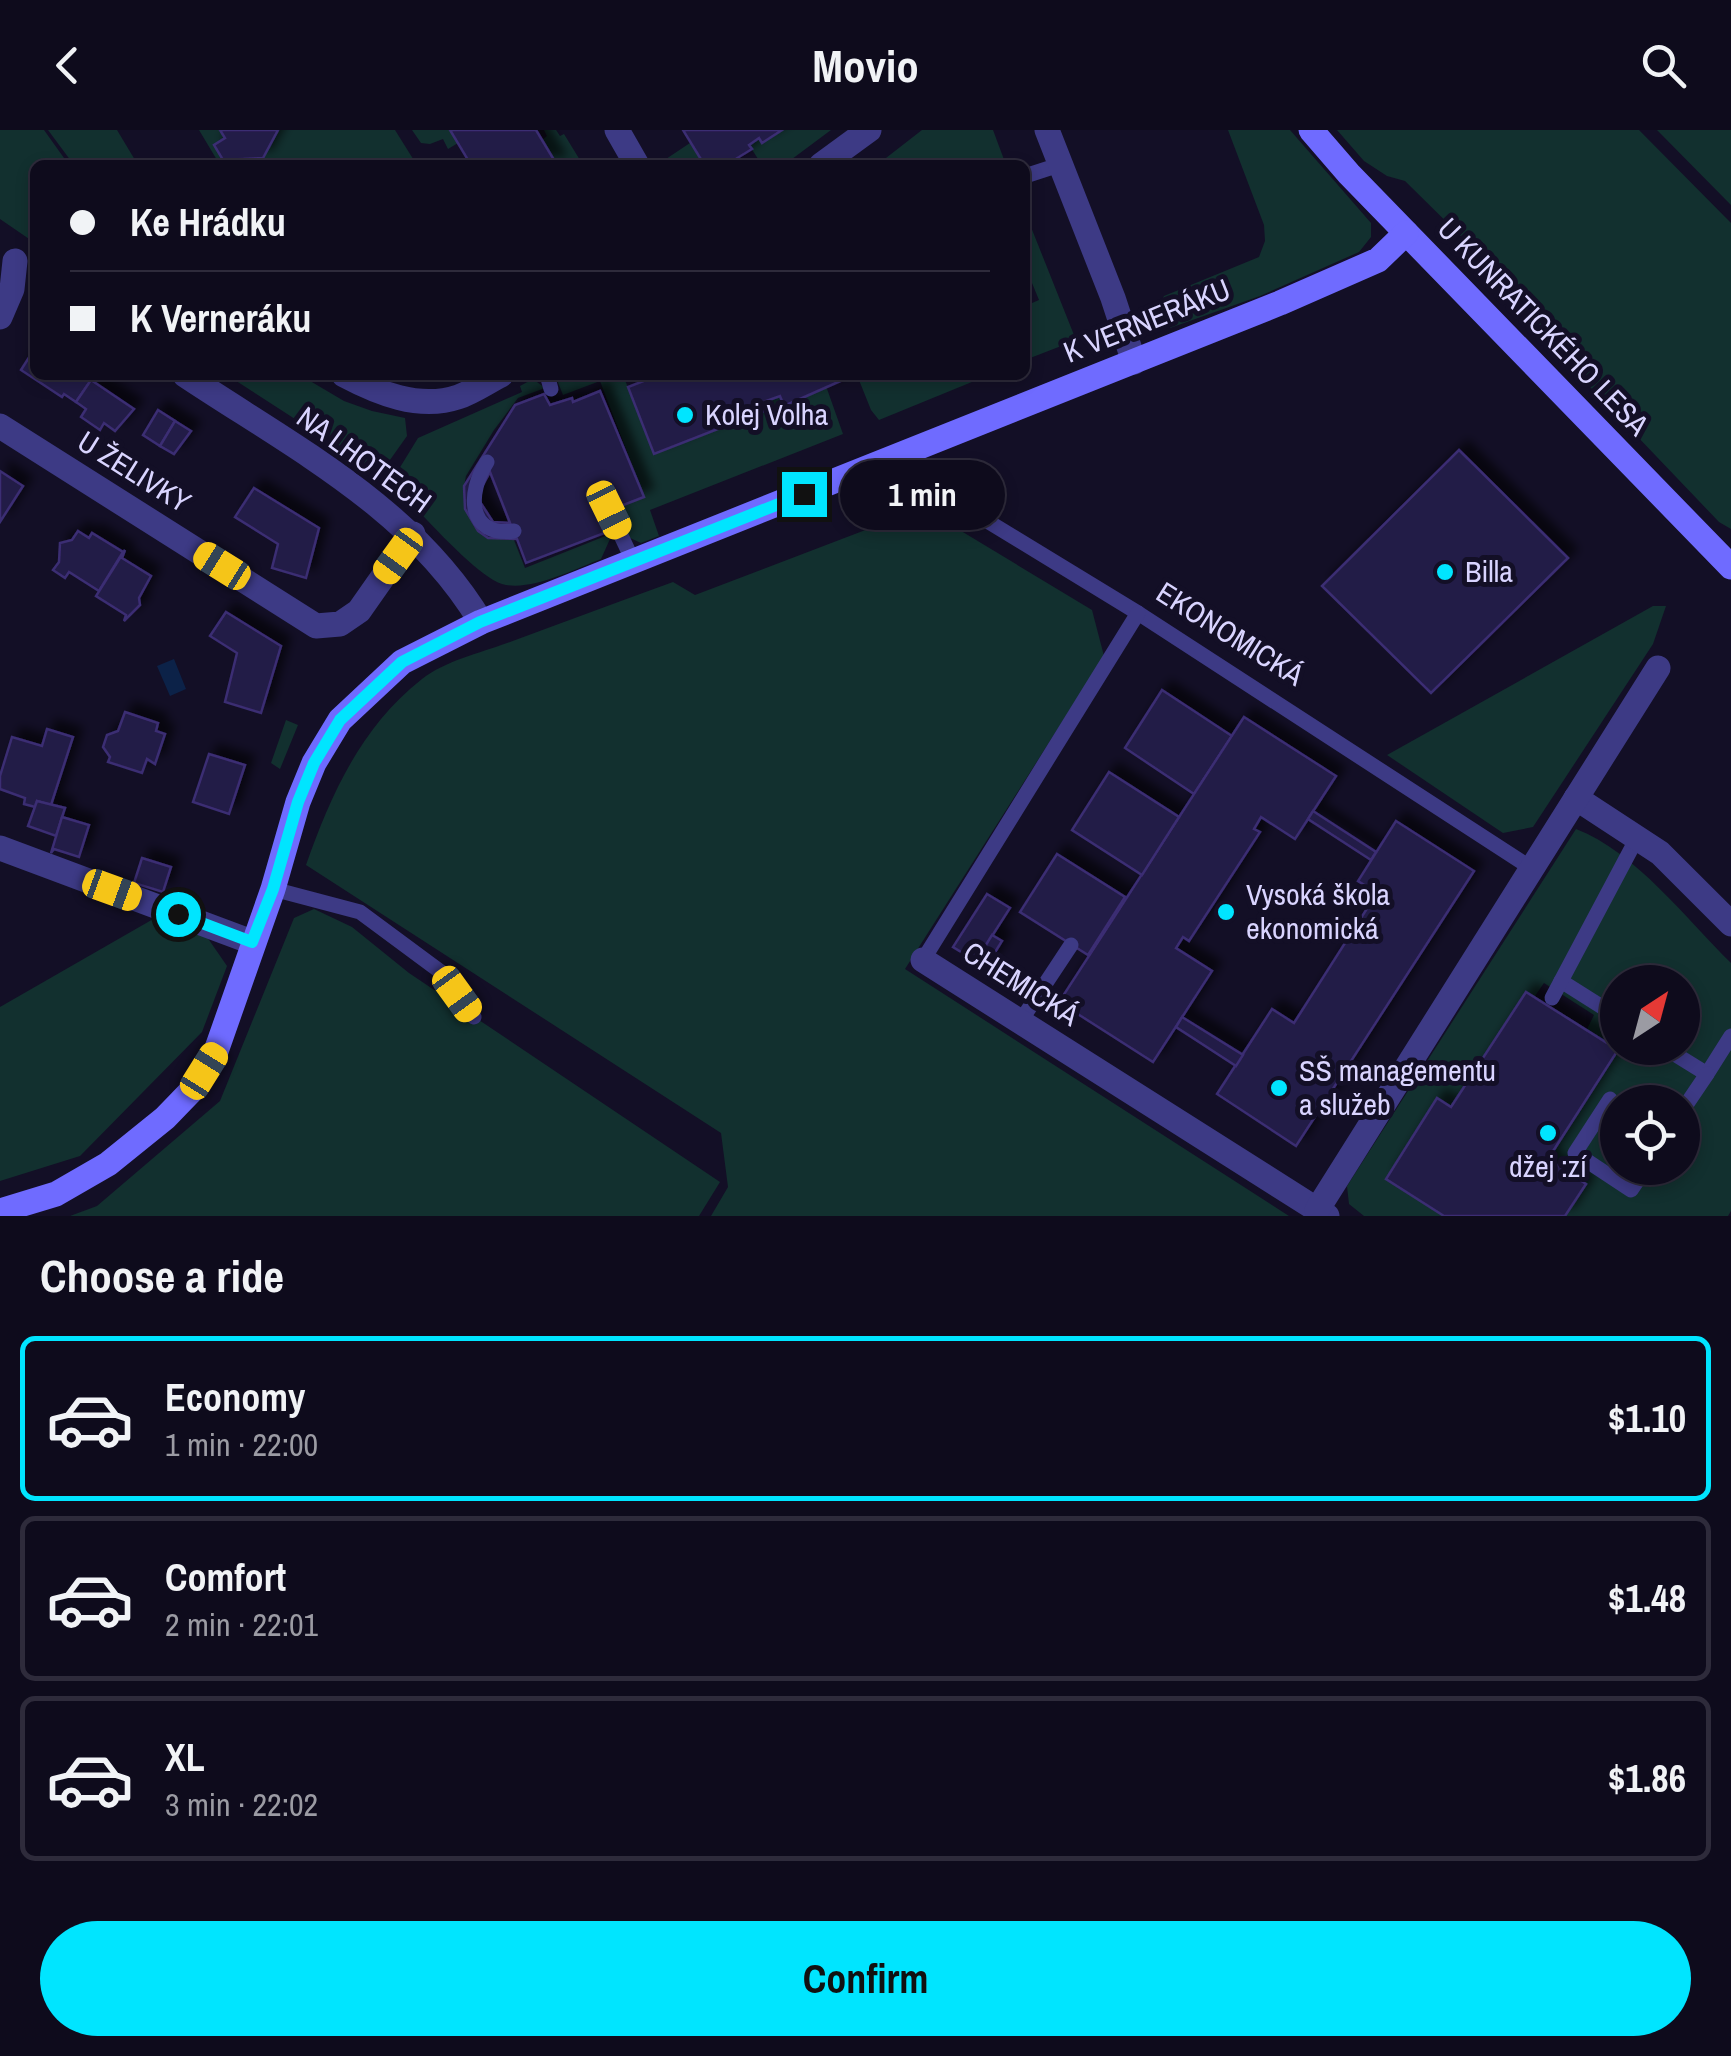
<!DOCTYPE html>
<html lang="en">
<head>
<meta charset="utf-8">
<style>
	body { margin:0; font-family:"Archivo Narrow",sans-serif; background:#171425; color:#f1f3f6; height:100vh; display:flex; flex-direction:column; font-size:38px; white-space:nowrap }
	* { box-sizing:border-box; margin:0 }
	p { font-size:32px; color:#9b9ba3 }
	.icon { flex:none; width:55px; height:55px; fill:none; stroke:currentColor; stroke-width:2; stroke-linecap:round; stroke-linejoin:round }
	.map { position:relative; height:1086px; overflow:hidden }
	.details { display:flex; flex-direction:column; background:#0e0b1c; flex:1 }
	.details>* { flex:none }
	.hud { position:absolute; left:30px; top:30px; width:1000px; height:220px; border-radius:15px; box-shadow:0 5px 15px #0003,0 0 0 2px #2e2b3b; display:grid; align-content:center; height:220px; padding:0 40px; background:#0e0b1c }
	.needle { width:65px; rotate:36deg }
	.tools { position:absolute; left:1600px; top:835px; display:grid; gap:20px }
	.tools a { display:grid; place-items:center; width:100px; height:100px; border-radius:50%; background:#0e0b1c; box-shadow:0 5px 15px #0003,0 0 0 2px #2e2b3b; font-size:50px }
	.end { position:absolute; width:45px; height:45px; margin:-22px; border:12px solid #00e5ff; background:#111; box-shadow:0 0 0 5px #111 }
	.from { border-radius:50% }
	.bubble { position:absolute; height:70px; border-radius:35px; background:#0e0b1c; box-shadow:0 5px 15px #0003,0 0 0 2px #2e2b3b; font-size:32px; font-weight:700; line-height:70px; text-align:center }
	.car { position:absolute; width:30px; height:60px; margin:-30px -15px; border-radius:12px; box-shadow:0 0 8px 2px #0007; background:linear-gradient(#f5c518 24%,#345 0 40%,#f5c518 0 76%,#345 0 86%,#f5c518 0) }
	.hud b { display:flex; align-items:center; gap:35px; height:95px; font-size:38px }
	.hud b+b { border-top:2px solid #2e2b3b }
	.hud i { width:25px; height:25px; background:#f1f3f6 }
	ul { padding:0; list-style:none }
	li { display:flex; align-items:center; gap:30px; height:165px; margin:0 20px 15px; padding:0 20px; border:5px solid #2e2b3b; border-radius:15px }
	li div { flex:1 }
	li b { display:block; font-size:38px }
	li em { font-style:normal; font-weight:700 }
	li.active { border-color:#00e5ff }
	li>.icon { width:90px; height:90px; stroke-width:1.5 }
	h2 { padding:0 40px; font-size:45px; line-height:120px }
	.button { display:flex; gap:20px; margin-top:auto; padding:20px 40px }
	.button a { flex:1; height:115px; border-radius:60px; background:#00e5ff; color:#111; font-size:40px; font-weight:700; line-height:115px; text-align:center }
	header { display:flex; justify-content:space-between; align-items:center; height:130px; padding:0 40px; background:#0e0b1c; font-size:45px; font-weight:700 }
	.map>svg:first-child { display:block }
</style>
</head>
<body>
<header><svg class="icon" aria-label="back" viewBox="0 0 24 24"><path d="M15 5l-7 7 7 7"/></svg>Movio<svg class="icon" aria-label="search" viewBox="0 0 24 24"><circle cx="10" cy="10" r="6"/><path d="M15 15l6 6"/></svg></header>
<div class="map">
<svg width="1731" height="1086" viewBox="0 0 1731 1086">
	<defs>
		<filter id="shadow"><feDropShadow dx="9" dy="-9" stdDeviation="5" flood-color="#0009"/></filter>
	</defs>
	<rect width="100%" height="100%" fill="#130f26"/>
	<!-- green -->
	<g fill="#12302f" fill-rule="evenodd">
		<polygon points="0,0 44,0 69,35 35,35 35,113 0,89"/>
		<polygon points="48,0 117,0 138,35 74,35"/>
		<polygon points="199,0 220,0 225,8 278,0 395,0 415,32 414,35 220,35"/>
		<polygon points="412,0 450,0 458,13 448,19 443,9 430,14 421,13"/>
		<polygon points="544,0 556,0 560,6 564,4 583,35 557,35 542,10 547,6"/>
		<polygon points="782,0 831,0 784,35 762,35 749,15 759,8 762,12"/>
		<polygon points="922,0 993,0 1006,35 877,35"/>
		<polygon points="1228,0 1290,0 1371,93 1371,107 1359,122 1260,166 1170,198 1160,174 1164,166 1259,127 1265,111 1264,95"/>
		<polygon points="1337,0 1639,0 1731,93 1731,399 1719,392 1489,151 1479,135 1476,121 1405,51 1387,46 1364,31"/>
		<polygon points="1657,0 1731,0 1731,75"/>
		<polygon points="690,13 702,31 720,35 657,35"/>
		<polygon points="1025,82 1074,205 1069,213 1025,230 1025,176 1039,170 1025,136"/>
		<polygon points="227,245 300,245 344,271 372,281 405,288 407,306 380,344"/>
		<polygon points="555,245 623,245 654,324 728,295 725,288 739,282 768,279 766,271 780,266 785,276 826,256 843,304 650,380 659,406 641,413 628,407 615,378 644,366 600,251 563,265"/>
		<polygon points="857,245 989,245 879,290 871,280"/>
		<path d="M533,249L545,258L518,268L494,300L466,346L464,356L465,379L478,401L489,408L514,410L525,438L608,405L610,409L601,429C575,439 530,462 502,454C475,446 413,374 391,352L418,308L522,262L520,256Z"/>
		<path d="M923,378L1092,480L1104,526L905,839L1289,1086H711L728,1057L721,1003L306,735C331,664 361,597 422,549C445,531 480,523 507,513C562,493 618,472 673,452L695,465Z"/>
		<polygon points="1653,476 1666,476 1653,514 1533,697 1503,703 1387,625"/>
		<polygon points="286,590 298,595 280,639 271,633"/>
		<path d="M1576,699C1636,722 1686,789 1731,833V1081L1728,1086H1565L1586,1054L1548,1029L1618,920L1526,862L1451,977L1437,969L1386,1048L1444,1086H1364L1349,1074L1347,1056ZM1618,852H1682V918H1618ZM1544,853L1594,885L1587,899L1535,866ZM1618,972H1682V1038H1618Z"/>
		<polygon points="314,779 352,797 409,843 720,1052 699,1086 70,1086 97,1076 220,971 294,788"/>
		<polygon points="155,788 207,807 227,836 202,902 80,1026 0,1051 0,877"/>
	</g>
	<!-- water -->
	<polygon fill="#0c2248" points="174,529 186,559 170,566 157,536"/>
	<!-- building -->
	<g fill="#241b47" stroke="#3b2d73" stroke-width="2.5" fill-rule="evenodd" filter="url(#shadow)">
		<polygon points="220,0 278,0 263,28 223,30 214,15 225,8"/>
		<polygon points="450,0 536,0 557,35 471,35"/>
		<polygon points="683,0 782,0 762,13 759,8 749,15 752,19 726,35 702,31"/>
		<polygon points="35,218 35,245 83,245 91,250 76,272 64,264 62,267 21,240"/>
		<polygon points="659,245 854,245 784,276 780,266 766,271 769,279 742,290 739,282 725,288 728,295 654,324 628,257"/>
		<polygon points="91,250 134,279 115,301 104,293 100,300 81,287 86,279 76,272"/>
		<path d="M600,261L644,367L600,384L607,402L526,433L517,409L488,408L478,401L465,379L464,356L515,275L544,264L550,275L572,268L573,272ZM490,342L510,393L493,392L480,372L479,362Z"/>
		<polygon points="158,280 175,291 160,316 143,305"/>
		<polygon points="175,291 191,301 174,324 160,316"/>
		<polygon points="1459,320 1568,428 1431,563 1322,456"/>
		<polygon points="0,341 23,356 0,392"/>
		<polygon points="254,358 319,398 306,448 272,438 278,414 235,387"/>
		<polygon points="78,401 89,408 92,403 123,422 99,461 69,442 65,448 53,440 59,432 60,413 72,410"/>
		<polygon points="125,420 122,428 151,446 139,468 140,475 124,491 126,485 96,466"/>
		<polygon points="226,482 281,516 261,583 225,572 237,523 210,506"/>
		<polygon points="1162,560 1232,606 1194,664 1125,618"/>
		<polygon points="125,582 158,593 156,601 165,604 155,634 147,629 142,643 108,632 110,627 103,617 107,605 118,601"/>
		<polygon points="1244,587 1336,646 1295,709 1261,687 1254,699 1260,702 1189,811 1183,807 1176,818 1212,841 1153,932 1059,872"/>
		<polygon points="47,599 73,607 51,675 37,671 35,677 24,674 25,668 0,659 0,646 12,607 42,616"/>
		<polygon points="209,624 245,635 229,684 193,672"/>
		<polygon points="1109,642 1179,687 1142,745 1072,700"/>
		<polygon points="37,671 65,678 56,706 28,696"/>
		<polygon points="1313,681 1376,722 1371,730 1308,689"/>
		<polygon points="62,687 89,695 79,727 54,719 51,723"/>
		<polygon points="1396,691 1474,741 1296,1016 1217,964 1272,879 1294,893 1377,763 1358,751"/>
		<polygon points="1057,724 1125,767 1088,825 1020,782"/>
		<polygon points="142,728 171,737 163,762 134,753"/>
		<polygon points="987,764 1010,778 976,831 953,817"/>
		<polygon points="992,805 1002,811 986,837 976,831"/>
		<polygon points="1526,862 1618,920 1548,1029 1586,1054 1565,1086 1444,1086 1386,1049 1437,968 1451,977"/>
		<polygon points="1182,887 1243,925 1236,936 1176,897"/>
	</g>
	<g fill="none" stroke-linecap="round" stroke-linejoin="round">
		<!-- lane -->
		<g stroke="#3d3a85" stroke-width="15">
			<polyline points="1025,46 1062,34"/>
			<polyline points="547,245 551,259"/>
			<polyline points="893,328 938,361 1138,483 1531,738"/>
			<path d="M487,332C467,363 467,407 514,401"/>
			<polyline points="609,380 633,431"/>
			<polyline points="273,759 360,782 441,842 474,887"/>
			<polyline points="923,830 1138,483"/>
			<polyline points="1561,851 1618,887"/>
			<polyline points="1552,868 1637,708"/>
			<polyline points="1020,892 1071,815"/>
			<polyline points="1665,918 1707,944 1731,906"/>
			<polyline points="1610,969 1575,1023 1631,1060 1646,1038"/>
			<polyline points="1682,981 1707,944"/>
		</g>
		<!-- street -->
		<g stroke="#3d3a85" stroke-width="25">
			<polyline points="617,0 637,35"/>
			<polyline points="1047,0 1113,168 1134,232"/>
			<polyline points="821,35 869,0"/>
			<polyline points="0,187 12,159 15,131"/>
			<path d="M185,245C293,317 413,378 481,492"/>
			<path d="M344,245C378,263 419,280 458,267C473,262 487,252 501,245"/>
			<polyline points="0,296 316,496 340,494 359,481 413,404"/>
			<polyline points="1576,668 1660,723 1731,794"/>
			<polyline points="0,718 252,812"/>
			<polyline points="923,830 1327,1086"/>
			<polyline points="1317,1080 1658,538"/>
		</g>
		<!-- secondary -->
		<g stroke="#6f6bff" stroke-width="25">
			<polyline points="1311,0 1349,44 1731,437"/>
			<polyline points="0,1081 56,1064 108,1034 165,988 194,958 215,924 273,759 298,672 314,633 340,590 402,532 481,492 1280,173 1378,130 1406,103"/>
		</g>
	</g>
	<g fill="none" stroke-linecap="round" stroke-linejoin="round">
		<!-- route -->
		<polyline stroke="#00e5ff" stroke-width="12" points="178,784 252,812 273,759 298,672 314,633 340,590 402,532 480,492 804,364"/>
	</g>
	<!-- markers -->
	<g fill="#00e5ff" stroke="#130f26" stroke-width="4">
		<circle cx="685" cy="285" r="10"/>
		<circle cx="1445" cy="442" r="10"/>
		<circle cx="1226" cy="782" r="10"/>
		<circle cx="1279" cy="958" r="10"/>
		<circle cx="1548" cy="1003" r="10"/>
	</g>
	<g text-anchor="middle" stroke-width="10" stroke-linejoin="round" paint-order="stroke">
		<!-- street labels -->
		<g font-size="30" fill="#d9d4ff" stroke="#130f26">
			<text transform="translate(1147 191) rotate(-22)" y="10">K VERNERÁKU</text>
			<text transform="translate(1543 197) rotate(46)" y="10">U KUNRATICKÉHO LESA</text>
			<text transform="translate(364 330) rotate(36)" y="10">NA LHOTECH</text>
			<text transform="translate(134 342) rotate(32)" y="10">U ŽELIVKY</text>
			<text transform="translate(1230 504) rotate(32)" y="10">EKONOMICKÁ</text>
			<text transform="translate(1021 854) rotate(32)" y="10">CHEMICKÁ</text>
		</g>
		<!-- poi labels -->
		<g font-size="30" fill="#d9d4ff" stroke="#130f26" text-anchor="start">
			<text x="705" y="295">Kolej Volha</text>
			<text x="1465" y="452">Billa</text>
			<text x="1246" y="775">Vysoká škola<tspan x="1246" dy="34">ekonomická</tspan></text>
			<text x="1299" y="951">SŠ managementu<tspan x="1299" dy="34">a služeb</tspan></text>
			<text x="1548" y="1047" text-anchor="middle">džej :zí</text>
		</g>
	</g>
</svg>
<div class="tools">
<a><svg class="needle" viewBox="-14 -14 28 28"><path d="M0-13l5 13h-10z" fill="#e53935"/><path d="M0 13l5-13h-10z" fill="#9b9ba3"/></svg></a>
<a><svg class="icon" aria-label="locate" viewBox="0 0 24 24"><circle cx="12" cy="12" r="6"/><path d="M12 2v4M12 18v4M2 12h4M18 12h4"/></svg></a>
</div>
<i class="end from" style="left:178px;top:784px"></i>
<i class="end" style="left:804px;top:364px"></i>
<div class="bubble" style="left:840px;top:330px;width:165px">1 min</div>
<i class="car" style="left:609px;top:380px;rotate:154deg"></i>
<i class="car" style="left:398px;top:426px;rotate:216deg"></i>
<i class="car" style="left:222px;top:436px;rotate:302deg"></i>
<i class="car" style="left:112px;top:760px;rotate:110deg"></i>
<i class="car" style="left:457px;top:864px;rotate:144deg"></i>
<i class="car" style="left:204px;top:941px;rotate:32deg"></i>
<div class="hud">
<b><i class="from"></i>Ke Hrádku</b>
<b><i></i>K Verneráku</b>
</div>
</div>
<section class="details">
<h2>Choose a ride</h2>
<ul>
<li class="active"><svg class="icon" aria-label="car" viewBox="0 0 24 24"><path d="M5 17H2v-5l4-1 3-4h7l3 4 3 1v5h-3M9 17h6M6 11h13"/><circle cx="7" cy="17" r="2"/><circle cx="17" cy="17" r="2"/></svg><div><b>Economy</b><p>1 min · 22:00</p></div><em>$1.10</em></li>
<li><svg class="icon" aria-label="car" viewBox="0 0 24 24"><path d="M5 17H2v-5l4-1 3-4h7l3 4 3 1v5h-3M9 17h6M6 11h13"/><circle cx="7" cy="17" r="2"/><circle cx="17" cy="17" r="2"/></svg><div><b>Comfort</b><p>2 min · 22:01</p></div><em>$1.48</em></li>
<li><svg class="icon" aria-label="car" viewBox="0 0 24 24"><path d="M5 17H2v-5l4-1 3-4h7l3 4 3 1v5h-3M9 17h6M6 11h13"/><circle cx="7" cy="17" r="2"/><circle cx="17" cy="17" r="2"/></svg><div><b>XL</b><p>3 min · 22:02</p></div><em>$1.86</em></li>
</ul>
<div class="button"><a>Confirm</a></div>
</section>
</body>
</html>
